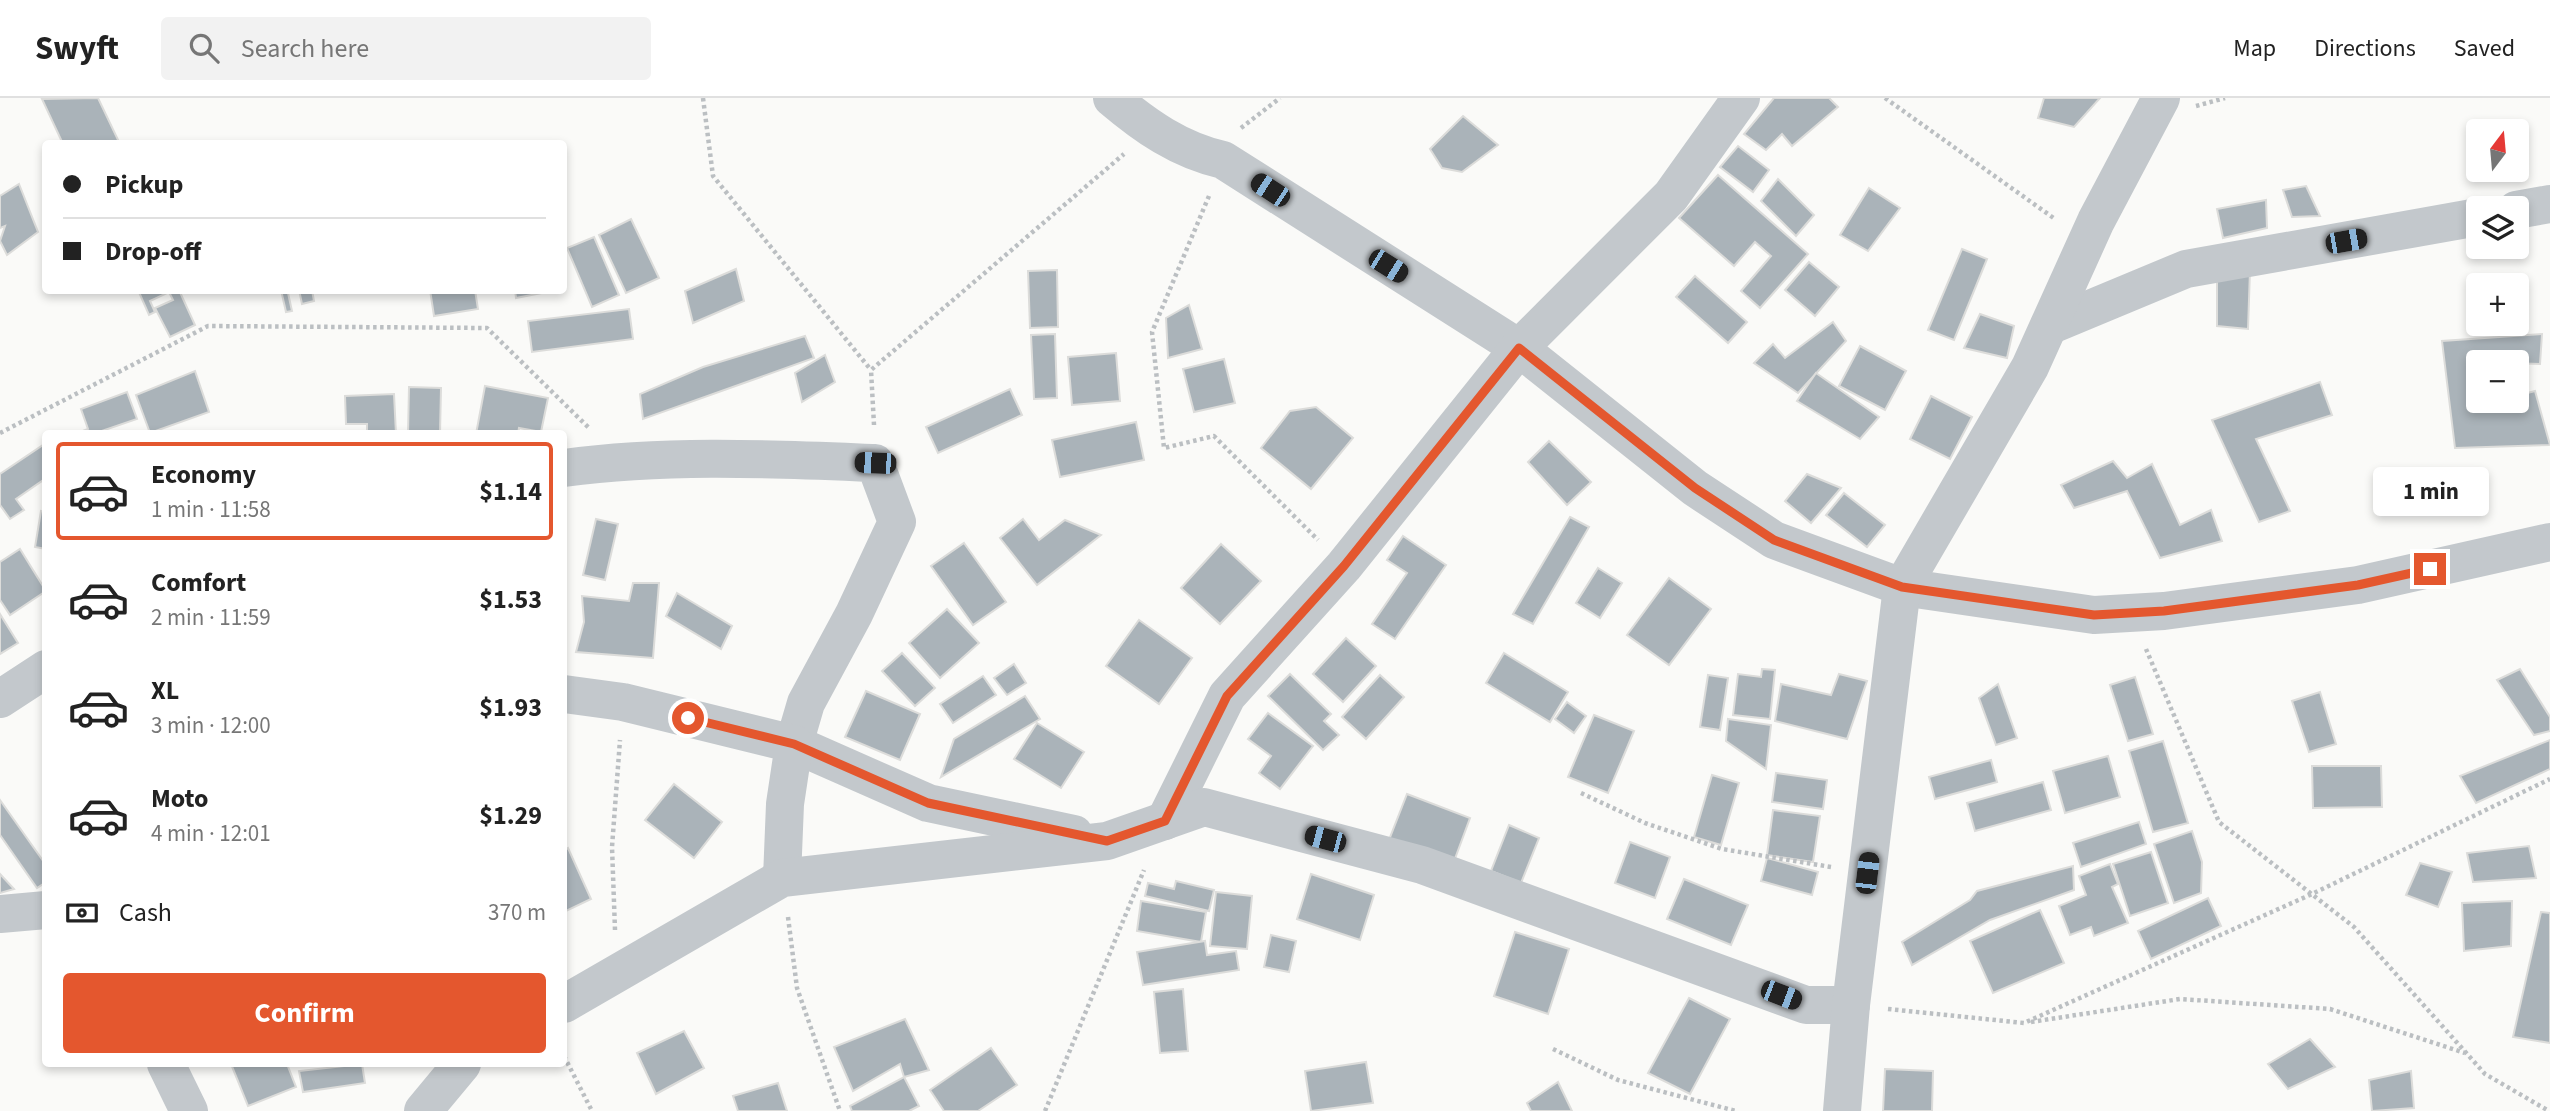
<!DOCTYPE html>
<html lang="en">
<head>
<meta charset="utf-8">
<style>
	body { margin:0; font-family:"Source Sans 3",sans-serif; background:#f2f2f2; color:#222; height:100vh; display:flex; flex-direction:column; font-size:26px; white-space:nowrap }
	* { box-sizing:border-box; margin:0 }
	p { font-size:23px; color:#767676 }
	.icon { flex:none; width:38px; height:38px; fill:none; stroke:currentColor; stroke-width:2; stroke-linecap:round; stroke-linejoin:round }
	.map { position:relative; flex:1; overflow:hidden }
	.drawer { position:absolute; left:42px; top:332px; width:525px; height:637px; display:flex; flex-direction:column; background:#fff; border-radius:7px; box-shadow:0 4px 10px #0003 }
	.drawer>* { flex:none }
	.hud { position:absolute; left:42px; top:42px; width:525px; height:154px; border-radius:7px; box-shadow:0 4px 10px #0003; display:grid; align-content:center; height:154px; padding:0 21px; background:#fff }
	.needle { width:46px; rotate:16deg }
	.controls { position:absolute; left:2466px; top:21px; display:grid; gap:14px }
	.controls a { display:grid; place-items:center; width:63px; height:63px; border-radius:7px; background:#fff; box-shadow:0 4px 10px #0003; font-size:35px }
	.end { position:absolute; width:32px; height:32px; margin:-16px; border:9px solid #e4572e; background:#fff; box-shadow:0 0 0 4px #fff }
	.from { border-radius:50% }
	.bubble { position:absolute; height:49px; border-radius:7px; background:#fff; box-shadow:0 4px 10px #0003; font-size:23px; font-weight:700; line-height:49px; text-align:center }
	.car { position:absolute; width:21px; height:42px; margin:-21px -10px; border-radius:9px; box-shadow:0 0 5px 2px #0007; background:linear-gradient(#222 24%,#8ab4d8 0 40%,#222 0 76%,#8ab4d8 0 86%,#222 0) }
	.hud b { display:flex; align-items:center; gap:24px; height:66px; font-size:26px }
	.hud b+b { border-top:2px solid #e0e0e0 }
	.hud i { width:18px; height:18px; background:#222 }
	ul { padding:12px 0 0; list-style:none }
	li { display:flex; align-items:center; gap:21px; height:98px; margin:0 14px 10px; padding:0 7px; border:4px solid transparent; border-radius:7px }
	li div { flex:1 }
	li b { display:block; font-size:26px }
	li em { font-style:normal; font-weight:700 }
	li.selected { border-color:#e4572e }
	li>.icon { width:63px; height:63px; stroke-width:1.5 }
	.pay { display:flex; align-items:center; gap:18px; height:77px; padding:0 21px; font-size:26px }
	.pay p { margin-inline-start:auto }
	.primary-button { display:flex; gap:14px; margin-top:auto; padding:14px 21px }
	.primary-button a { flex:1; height:80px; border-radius:7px; background:#e4572e; color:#fff; font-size:28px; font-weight:700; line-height:80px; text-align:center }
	header { display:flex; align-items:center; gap:42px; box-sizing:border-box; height:98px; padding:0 35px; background:#fff; border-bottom:2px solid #e0e0e0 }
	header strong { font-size:33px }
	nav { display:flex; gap:38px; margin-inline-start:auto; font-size:24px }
	.search { width:490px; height:63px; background:#f2f2f2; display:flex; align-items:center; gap:18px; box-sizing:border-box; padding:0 24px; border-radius:7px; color:#767676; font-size:26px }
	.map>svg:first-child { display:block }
</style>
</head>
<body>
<header>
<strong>Swyft</strong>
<div class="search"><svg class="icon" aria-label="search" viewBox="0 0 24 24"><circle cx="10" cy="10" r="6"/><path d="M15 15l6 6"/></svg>Search here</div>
<nav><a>Map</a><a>Directions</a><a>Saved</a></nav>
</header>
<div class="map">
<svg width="2550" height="1013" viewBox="0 0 2550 1013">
	<rect width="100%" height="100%" fill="#fafaf8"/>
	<!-- building -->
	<g fill="#aab3b9" stroke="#dcdcda" stroke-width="2">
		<polygon points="98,0 120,46 63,46 42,1"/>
		<polygon points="1774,0 1829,0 1838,9 1792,48 1782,36 1766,52 1744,36"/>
		<polygon points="2044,0 2100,0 2074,29 2038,20"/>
		<polygon points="1463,18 1498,47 1462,74 1442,70 1430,51"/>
		<polygon points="1738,48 1769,72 1753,94 1720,69"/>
		<polygon points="1718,77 1808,156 1760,210 1741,193 1771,158 1755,144 1734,168 1679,120"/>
		<polygon points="1778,81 1814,117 1796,138 1761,103"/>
		<polygon points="19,86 38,134 7,157 0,143 5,128 0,130 0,98"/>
		<polygon points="2306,88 2320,118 2292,119 2283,92"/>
		<polygon points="1869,90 1900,110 1868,153 1840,137"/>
		<polygon points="2266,102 2267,130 2223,140 2217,111"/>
		<polygon points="631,121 659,180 626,195 599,137"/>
		<polygon points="594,139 619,197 592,209 567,150"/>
		<polygon points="1962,151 1987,161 1954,242 1928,232"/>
		<polygon points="1809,164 1839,189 1815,218 1785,192"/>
		<polygon points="736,171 744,203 693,225 685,193"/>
		<polygon points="1057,172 1058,229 1030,230 1028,173"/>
		<polygon points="2250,172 2248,231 2217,228 2217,183"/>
		<polygon points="1695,178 1747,224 1728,245 1676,199"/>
		<polygon points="138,192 179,192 195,227 170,239 155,210 173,202 169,194 150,203 155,214 149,217"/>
		<polygon points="281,192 297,192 288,195 292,213 286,214"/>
		<polygon points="299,192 312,192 314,203 302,206"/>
		<polygon points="430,192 475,192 478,211 434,218"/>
		<polygon points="515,192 557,192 516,200"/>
		<polygon points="1189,207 1202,251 1168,260 1166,220"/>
		<polygon points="629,211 633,241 532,254 528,223"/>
		<polygon points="1980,216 2014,228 2007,260 1964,250"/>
		<polygon points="1833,224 1846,243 1798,295 1754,265 1773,246 1785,260"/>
		<polygon points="1055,236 1057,300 1034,301 1031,237"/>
		<polygon points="2542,236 2540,266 2478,264 2477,307 2516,303 2516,298 2535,293 2550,347 2455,350 2442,243"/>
		<polygon points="805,238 814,260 643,321 640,296 703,269"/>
		<polygon points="1860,248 1906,273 1885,312 1839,288"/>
		<polygon points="1116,255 1120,303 1072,307 1068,259"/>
		<polygon points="825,257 835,284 802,304 795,275"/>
		<polygon points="1224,261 1235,305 1194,314 1183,271"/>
		<polygon points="195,273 209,314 150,335 136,297"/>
		<polygon points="1816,275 1879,319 1860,341 1797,303"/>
		<polygon points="2320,284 2332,317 2256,341 2290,413 2259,424 2212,322"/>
		<polygon points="485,288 548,300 541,334 519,330 518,336 476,336"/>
		<polygon points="409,289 441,290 440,336 408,336"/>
		<polygon points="1010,291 1022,317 938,355 926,329"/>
		<polygon points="127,294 137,321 93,336 75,336 88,331 81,311"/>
		<polygon points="394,296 396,336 367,336 367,326 346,326 345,298"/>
		<polygon points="1931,298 1972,319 1950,361 1910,341"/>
		<polygon points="1316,309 1353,340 1311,391 1261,350 1290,313"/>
		<polygon points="1136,324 1144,362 1060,379 1052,342"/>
		<polygon points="1549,343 1591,384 1567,407 1528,364"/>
		<polygon points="46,345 46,389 42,383 16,401 24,412 10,421 0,407 0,376"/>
		<polygon points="2113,363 2127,380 2152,366 2180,427 2211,412 2222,443 2160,460 2127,393 2074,410 2061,387"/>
		<polygon points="1807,376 1841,390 1811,425 1785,403"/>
		<polygon points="1844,395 1885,427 1867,449 1826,417"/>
		<polygon points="41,413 46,414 46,451 35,449"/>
		<polygon points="1570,419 1589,429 1533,526 1513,516"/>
		<polygon points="596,421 618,426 605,482 583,477"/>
		<polygon points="1023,421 1039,442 1065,422 1101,437 1037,487 1000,440"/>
		<polygon points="1403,438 1446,467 1395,541 1372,526 1407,475 1387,462"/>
		<polygon points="964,445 1006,504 973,527 931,468"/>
		<polygon points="1221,446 1261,483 1220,526 1181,490"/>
		<polygon points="20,451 46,493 10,517 0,502 0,464"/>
		<polygon points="1598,470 1622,485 1600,520 1576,505"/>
		<polygon points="1669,480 1711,511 1669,567 1627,537"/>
		<polygon points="633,485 659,485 653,560 576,554 584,524 582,498 629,503"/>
		<polygon points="677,495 732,528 721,551 666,518"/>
		<polygon points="947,511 979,545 940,580 909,545"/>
		<polygon points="0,516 18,545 0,556"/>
		<polygon points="1139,522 1192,560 1159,606 1106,568"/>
		<polygon points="1346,540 1376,568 1343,604 1313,576"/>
		<polygon points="902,555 935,590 915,608 882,573"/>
		<polygon points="1504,555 1568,594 1550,624 1486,585"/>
		<polygon points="1014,566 1026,585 1007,597 994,580"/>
		<polygon points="1762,571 1775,572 1770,621 1733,617 1738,576 1761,579"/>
		<polygon points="2520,571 2550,619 2550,633 2534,637 2497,582"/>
		<polygon points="1290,576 1331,616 1324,623 1339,637 1323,652 1268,598"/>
		<polygon points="1839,576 1867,583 1847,641 1775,623 1781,586 1831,597"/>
		<polygon points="1380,577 1404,599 1366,641 1342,619"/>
		<polygon points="1708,577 1728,580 1720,632 1700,629"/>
		<polygon points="983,578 996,597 953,625 940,606"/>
		<polygon points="2135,579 2153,636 2128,643 2110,587"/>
		<polygon points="1998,586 2017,640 1996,647 1979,600"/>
		<polygon points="866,593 920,616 900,662 845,639"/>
		<polygon points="2320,594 2336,646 2309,654 2292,603"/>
		<polygon points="1025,598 1040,621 941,679 954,641"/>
		<polygon points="1567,604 1586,618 1574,635 1555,621"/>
		<polygon points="1268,615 1313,648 1280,691 1259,675 1271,658 1248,641"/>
		<polygon points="1594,617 1634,633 1608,695 1568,679"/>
		<polygon points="1728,621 1771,627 1766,671 1726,643"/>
		<polygon points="1037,625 1084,654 1061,690 1014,661"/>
		<polygon points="2550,642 2550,671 2476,705 2460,678"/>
		<polygon points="2163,643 2188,725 2153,734 2129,653"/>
		<polygon points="2108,658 2120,699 2065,715 2053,673"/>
		<polygon points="1991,662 1997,684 1935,701 1929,679"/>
		<polygon points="2312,668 2381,668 2382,709 2313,710"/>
		<polygon points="1776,675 1827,682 1823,711 1772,704"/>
		<polygon points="1712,677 1739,685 1721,747 1694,739"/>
		<polygon points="2043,684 2051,712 1975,733 1967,705"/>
		<polygon points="674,686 722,724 694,760 645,722"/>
		<polygon points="1407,696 1470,720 1453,766 1389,742"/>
		<polygon points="0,702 46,767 46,784 37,790 0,737"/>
		<polygon points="1773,712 1820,718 1813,764 1767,757"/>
		<polygon points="2139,724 2146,746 2081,769 2073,745"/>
		<polygon points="1509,727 1539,740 1521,785 1491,773"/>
		<polygon points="2192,733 2202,764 2201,795 2174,805 2154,746"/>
		<polygon points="1630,744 1670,759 1655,800 1615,785"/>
		<polygon points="2529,748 2536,780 2473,784 2467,755"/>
		<polygon points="568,750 591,801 564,814 564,753"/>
		<polygon points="2151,754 2168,805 2130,818 2113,766"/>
		<polygon points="1767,760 1818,774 1812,797 1761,783"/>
		<polygon points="2420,765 2452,774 2438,809 2406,797"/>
		<polygon points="2110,766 2118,786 2112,789 2128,825 2094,838 2091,829 2070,837 2059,808 2086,797 2079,778"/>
		<polygon points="2073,768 2074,792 1990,822 1912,867 1902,844 1970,802 1977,793"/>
		<polygon points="0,776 14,791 0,795"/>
		<polygon points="1311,776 1374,797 1360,842 1297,821"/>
		<polygon points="1684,781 1748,807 1731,847 1667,821"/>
		<polygon points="1176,783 1214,792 1209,813 1145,798 1148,785 1174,791"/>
		<polygon points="1216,794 1252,798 1247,851 1210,848"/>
		<polygon points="2208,800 2221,828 2151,861 2138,833"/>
		<polygon points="1141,803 1206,814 1201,844 1137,833"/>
		<polygon points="2512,803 2511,848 2464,853 2462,805"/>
		<polygon points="2040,812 2064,865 1993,895 1970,843"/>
		<polygon points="2541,814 2550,815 2550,945 2513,939"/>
		<polygon points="1515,834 1569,851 1548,916 1494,898"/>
		<polygon points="1271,837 1296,843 1289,874 1264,869"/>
		<polygon points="1205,843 1207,857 1236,853 1239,872 1143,887 1137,854"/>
		<polygon points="1183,891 1188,953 1160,955 1154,894"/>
		<polygon points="1689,900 1730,921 1690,996 1648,975"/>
		<polygon points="905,921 929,972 904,979 900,966 853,993 834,949"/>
		<polygon points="684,933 704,970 656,996 637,955"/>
		<polygon points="2310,941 2335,969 2288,991 2268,966"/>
		<polygon points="991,950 1017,987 978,1013 944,1013 930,992"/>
		<polygon points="1366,964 1373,1005 1311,1013 1305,973"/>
		<polygon points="231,966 287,966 296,989 248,1008"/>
		<polygon points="362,966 365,985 303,994 299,973"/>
		<polygon points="1885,971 1933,973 1932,1013 1883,1013"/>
		<polygon points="2411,973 2414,1010 2372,1013 2369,982"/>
		<polygon points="904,979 919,1008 909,1013 852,1013 850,1008"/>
		<polygon points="1558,984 1572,1013 1531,1013 1527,1005"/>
		<polygon points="778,985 787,1013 738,1013 733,998"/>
	</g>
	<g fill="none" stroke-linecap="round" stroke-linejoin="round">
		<!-- path -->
		<g stroke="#bbbfc2" stroke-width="4.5" stroke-dasharray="3.5 3.5" stroke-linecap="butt">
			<polyline points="703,0 713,78 871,272"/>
			<polyline points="1885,0 2055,121"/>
			<polyline points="2196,8 2225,0"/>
			<polyline points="1241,30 1280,0"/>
			<polyline points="1209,98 1152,234 1164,350 1214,338 1318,442"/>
			<polyline points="874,327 871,272 1124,56"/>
			<polyline points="0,335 208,228 487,230 589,330"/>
			<polyline points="2146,551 2219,724 2354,829 2485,976 2549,1013"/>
			<polyline points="1581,695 1645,725 1722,751 1831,769"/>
			<polyline points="788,819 797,890 840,1013"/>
			<polyline points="615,832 612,749 620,642"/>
			<polyline points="1888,911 2024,925 2312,796 2550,681"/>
			<polyline points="2031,924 2180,901 2330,911 2465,955"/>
			<polyline points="1553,951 1618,982 1736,1013"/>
			<polyline points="564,958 592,1013"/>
			<polyline points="1045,1013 1144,772"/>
		</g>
		<!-- minor -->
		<g stroke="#c3c8cc" stroke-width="38">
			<path d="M1112,0C1145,28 1179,52 1223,62L1519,250L1695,390L1774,442L1902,489L2094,517L2164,513L2358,487L2550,444"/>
			<polyline points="2516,112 2550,106"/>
			<polyline points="2049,228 2186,171 2478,119"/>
			<path d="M564,370C667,356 771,361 875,365L897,424L854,516L806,605L794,646L928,705L1074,736"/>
			<polyline points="564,596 623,604 794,646 785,706 782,780"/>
			<polyline points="0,601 46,571"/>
			<polyline points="1165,723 1227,598 1344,468 1519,250 1671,98 1741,0"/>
			<polyline points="0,816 46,812"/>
			<polyline points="564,906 782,780 1107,743 1204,709 1422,767 1806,907 1851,907"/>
			<polyline points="166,966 189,1013"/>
			<polyline points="423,1013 462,966"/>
			<polyline points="1842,1013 1851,907 1902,489 2030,269 2096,123 2161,0"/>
		</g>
	</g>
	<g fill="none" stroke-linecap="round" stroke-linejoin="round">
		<!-- route -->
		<polyline stroke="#e4572e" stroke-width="9" points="688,620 794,646 928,705 1107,743 1165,723 1227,598 1344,468 1519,250 1695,390 1774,442 1902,489 2094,517 2164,513 2358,487 2430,471"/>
	</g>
</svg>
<div class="controls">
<a><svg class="needle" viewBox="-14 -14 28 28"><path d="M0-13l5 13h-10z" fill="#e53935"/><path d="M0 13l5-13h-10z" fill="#767676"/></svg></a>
<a><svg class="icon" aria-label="layers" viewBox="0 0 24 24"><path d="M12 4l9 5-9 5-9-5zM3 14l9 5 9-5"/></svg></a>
<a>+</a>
<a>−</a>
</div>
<i class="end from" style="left:688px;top:620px"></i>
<i class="end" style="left:2430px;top:471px"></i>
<div class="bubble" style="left:2373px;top:369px;width:116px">1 min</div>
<i class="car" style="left:1270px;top:92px;rotate:303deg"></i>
<i class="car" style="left:2346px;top:143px;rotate:80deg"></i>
<i class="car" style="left:1388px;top:168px;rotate:122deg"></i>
<i class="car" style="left:875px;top:365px;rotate:272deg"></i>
<i class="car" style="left:1325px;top:741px;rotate:285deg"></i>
<i class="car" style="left:1867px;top:775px;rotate:7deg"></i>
<i class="car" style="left:1781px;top:897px;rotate:111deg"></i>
<div class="hud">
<b><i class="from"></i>Pickup</b>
<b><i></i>Drop-off</b>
</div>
<section class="drawer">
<ul>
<li class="selected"><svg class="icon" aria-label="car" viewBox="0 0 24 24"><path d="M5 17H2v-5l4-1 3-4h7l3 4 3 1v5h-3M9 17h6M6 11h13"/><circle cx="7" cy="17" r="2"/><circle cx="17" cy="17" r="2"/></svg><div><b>Economy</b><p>1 min · 11:58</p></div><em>$1.14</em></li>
<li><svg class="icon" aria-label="car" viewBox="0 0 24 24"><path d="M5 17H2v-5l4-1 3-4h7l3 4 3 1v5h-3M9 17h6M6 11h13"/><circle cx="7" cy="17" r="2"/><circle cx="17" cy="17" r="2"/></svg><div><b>Comfort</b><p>2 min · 11:59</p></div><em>$1.53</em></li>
<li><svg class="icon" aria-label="car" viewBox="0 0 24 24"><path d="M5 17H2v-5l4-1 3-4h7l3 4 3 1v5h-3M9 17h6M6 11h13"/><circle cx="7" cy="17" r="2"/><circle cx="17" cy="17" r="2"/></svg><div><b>XL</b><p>3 min · 12:00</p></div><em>$1.93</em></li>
<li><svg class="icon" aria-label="car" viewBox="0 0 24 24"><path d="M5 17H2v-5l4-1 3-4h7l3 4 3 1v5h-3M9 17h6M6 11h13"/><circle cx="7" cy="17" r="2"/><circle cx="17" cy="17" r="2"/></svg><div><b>Moto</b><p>4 min · 12:01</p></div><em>$1.29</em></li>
</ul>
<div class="pay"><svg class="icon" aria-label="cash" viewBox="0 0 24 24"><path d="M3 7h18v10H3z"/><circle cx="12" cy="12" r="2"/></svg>Cash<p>370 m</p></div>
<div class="primary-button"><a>Confirm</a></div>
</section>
</div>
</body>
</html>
